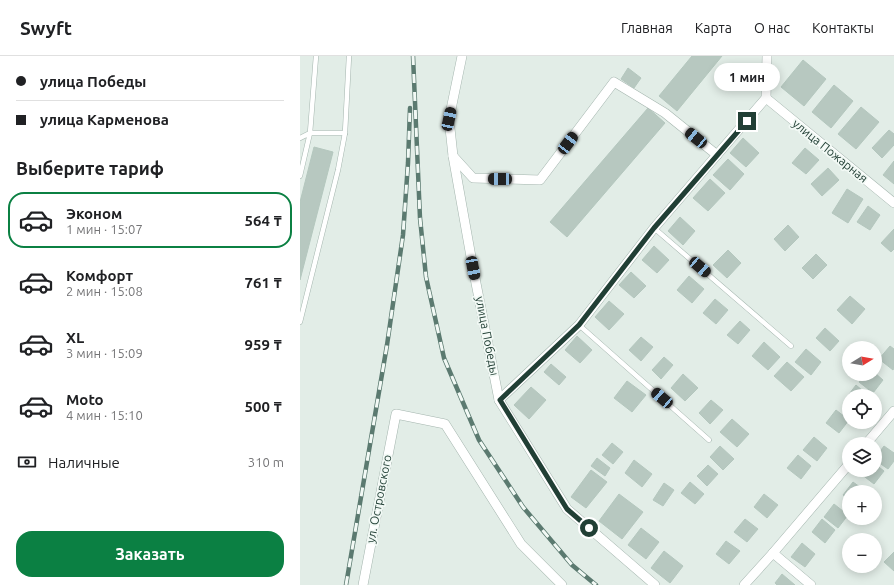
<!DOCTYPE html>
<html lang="ru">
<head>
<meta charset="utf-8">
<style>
	body { margin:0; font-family:Ubuntu,sans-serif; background:#f6f6f6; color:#202124; height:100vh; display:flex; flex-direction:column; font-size:15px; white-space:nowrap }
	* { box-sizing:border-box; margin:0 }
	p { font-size:13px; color:#757577 }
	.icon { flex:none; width:22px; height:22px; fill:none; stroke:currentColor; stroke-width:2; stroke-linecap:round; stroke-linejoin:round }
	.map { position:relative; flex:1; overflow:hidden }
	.side { display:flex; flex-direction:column; background:#fff; width:300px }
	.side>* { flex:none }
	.guide { display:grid; align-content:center; height:88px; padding:0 16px; background:#fff }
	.needle { width:26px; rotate:79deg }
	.controls { position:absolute; left:542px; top:285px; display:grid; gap:8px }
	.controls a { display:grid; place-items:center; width:40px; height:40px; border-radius:50%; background:#fff; box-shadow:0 2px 10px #0003; font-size:20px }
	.end { position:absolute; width:18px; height:18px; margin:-9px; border:5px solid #213f35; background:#fff; box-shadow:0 0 0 2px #fff }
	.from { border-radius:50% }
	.bubble { position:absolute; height:28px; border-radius:14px; background:#fff; box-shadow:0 2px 10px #0003; font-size:13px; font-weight:700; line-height:28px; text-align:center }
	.car { position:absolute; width:12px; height:24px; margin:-12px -6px; border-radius:5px; box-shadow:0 0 3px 1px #0007; background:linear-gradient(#222 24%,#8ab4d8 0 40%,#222 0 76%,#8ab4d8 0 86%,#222 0) }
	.guide b { display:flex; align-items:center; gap:14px; height:38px; font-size:15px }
	.guide b+b { border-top:1px solid #e0e0e0 }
	.guide i { width:10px; height:10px; background:#202124 }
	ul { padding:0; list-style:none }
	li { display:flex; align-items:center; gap:12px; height:56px; margin:0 8px 6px; padding:0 8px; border:2px solid transparent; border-radius:16px }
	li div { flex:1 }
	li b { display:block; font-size:15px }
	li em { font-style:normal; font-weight:700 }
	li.active { border-color:#0b8043 }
	li>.icon { width:36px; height:36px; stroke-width:1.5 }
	h2 { padding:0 16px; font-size:18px; line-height:48px }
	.pay { display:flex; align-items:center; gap:10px; height:44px; padding:0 16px; font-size:15px }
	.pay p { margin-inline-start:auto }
	.primary-button { display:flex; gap:8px; margin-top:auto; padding:8px 16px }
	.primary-button a { flex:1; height:46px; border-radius:16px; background:#0b8043; color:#fff; font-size:16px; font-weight:700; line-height:46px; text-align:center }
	header { display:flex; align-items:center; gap:24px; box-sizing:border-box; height:56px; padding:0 20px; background:#fff; border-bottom:1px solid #e0e0e0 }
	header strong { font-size:19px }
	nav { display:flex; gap:22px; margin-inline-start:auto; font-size:14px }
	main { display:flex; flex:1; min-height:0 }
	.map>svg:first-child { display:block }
</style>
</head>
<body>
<header>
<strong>Swyft</strong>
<nav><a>Главная</a><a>Карта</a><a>О нас</a><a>Контакты</a></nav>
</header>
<main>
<section class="side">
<div class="guide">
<b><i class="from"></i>улица Победы</b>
<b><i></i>улица Карменова</b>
</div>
<h2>Выберите тариф</h2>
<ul>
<li class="active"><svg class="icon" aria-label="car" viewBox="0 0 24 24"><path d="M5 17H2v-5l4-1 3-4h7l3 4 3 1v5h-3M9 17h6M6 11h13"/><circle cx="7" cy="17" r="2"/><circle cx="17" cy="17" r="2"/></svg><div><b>Эконом</b><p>1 мин · 15:07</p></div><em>564 ₸</em></li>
<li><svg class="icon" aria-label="car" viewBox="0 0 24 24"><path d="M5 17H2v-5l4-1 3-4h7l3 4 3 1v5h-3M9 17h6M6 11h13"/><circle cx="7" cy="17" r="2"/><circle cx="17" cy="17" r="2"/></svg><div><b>Комфорт</b><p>2 мин · 15:08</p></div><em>761 ₸</em></li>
<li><svg class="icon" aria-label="car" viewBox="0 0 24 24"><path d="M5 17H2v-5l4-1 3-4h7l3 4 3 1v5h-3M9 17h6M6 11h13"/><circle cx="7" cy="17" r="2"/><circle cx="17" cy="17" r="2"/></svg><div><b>XL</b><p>3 мин · 15:09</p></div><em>959 ₸</em></li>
<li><svg class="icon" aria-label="car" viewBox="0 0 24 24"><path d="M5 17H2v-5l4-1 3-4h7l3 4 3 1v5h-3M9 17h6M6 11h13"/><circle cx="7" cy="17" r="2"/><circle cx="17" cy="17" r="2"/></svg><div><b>Moto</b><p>4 мин · 15:10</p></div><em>500 ₸</em></li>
</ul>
<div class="pay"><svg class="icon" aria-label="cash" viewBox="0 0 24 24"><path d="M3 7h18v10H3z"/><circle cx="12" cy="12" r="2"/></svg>Наличные<p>310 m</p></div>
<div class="primary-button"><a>Заказать</a></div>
</section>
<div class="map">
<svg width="594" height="529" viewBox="0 0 594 529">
	<rect width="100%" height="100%" fill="#e2ede7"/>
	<!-- building -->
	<g fill="#b7c8c0" stroke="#b4c7be">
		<polygon points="392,0 422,0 377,55 359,40"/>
		<polygon points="503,4 526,23 504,50 481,31"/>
		<polygon points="328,12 341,22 334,32 321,23"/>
		<polygon points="534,29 553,45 531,72 512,56"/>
		<polygon points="561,51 579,66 556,93 538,78"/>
		<polygon points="348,52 365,67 267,181 250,166"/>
		<polygon points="589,74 594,78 594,89 582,102 572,92"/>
		<polygon points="443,82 459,97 446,111 430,97"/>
		<polygon points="14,91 33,96 0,224 0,146"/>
		<polygon points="505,92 519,104 506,118 492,107"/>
		<polygon points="428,103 444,118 430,134 413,119"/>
		<polygon points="594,105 594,128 583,119"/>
		<polygon points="528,112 539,124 522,140 511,128"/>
		<polygon points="410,123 425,137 408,155 393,142"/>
		<polygon points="547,133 563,143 548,167 532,157"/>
		<polygon points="568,150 580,159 570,174 557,166"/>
		<polygon points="380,161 395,175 383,189 368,175"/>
		<polygon points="488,169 499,181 485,195 474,183"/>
		<polygon points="594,173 594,193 591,196 581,187"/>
		<polygon points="354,190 369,204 357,217 342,204"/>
		<polygon points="428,194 441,207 427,222 413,209"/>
		<polygon points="516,198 527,209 513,223 502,212"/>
		<polygon points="331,216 346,230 334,242 319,229"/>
		<polygon points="389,220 404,233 392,247 377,234"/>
		<polygon points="550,240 565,253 552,268 537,254"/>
		<polygon points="415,243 428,254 416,268 403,257"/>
		<polygon points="309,245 324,258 309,274 295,261"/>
		<polygon points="440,265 450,274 438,288 427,279"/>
		<polygon points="525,272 539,285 530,295 516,282"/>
		<polygon points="277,280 292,294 280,307 265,294"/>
		<polygon points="341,281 353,291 341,305 329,294"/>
		<polygon points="464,286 480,301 468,314 452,300"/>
		<polygon points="590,290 594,293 594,312 593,314 579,303"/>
		<polygon points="506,293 521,306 511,319 495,306"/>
		<polygon points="364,301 373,309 361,323 352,314"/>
		<polygon points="487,306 504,321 491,335 474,320"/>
		<polygon points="251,308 266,321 259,329 244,316"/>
		<polygon points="575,317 583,324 573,337 559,326 566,318 575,318"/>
		<polygon points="383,318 398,332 385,345 371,332"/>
		<polygon points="327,325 346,339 332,356 314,342"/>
		<polygon points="556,329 569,340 549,340 549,345 546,342"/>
		<polygon points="231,331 246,344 229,363 214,349"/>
		<polygon points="411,344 423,354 410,368 399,357"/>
		<polygon points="536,354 549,364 539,377 526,367"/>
		<polygon points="432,363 449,378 437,391 420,376"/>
		<polygon points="514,381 527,392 517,405 503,394"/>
		<polygon points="312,387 323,396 313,408 302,399"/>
		<polygon points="420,390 434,403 423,414 410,401"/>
		<polygon points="584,390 594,397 594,405 588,413 575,404 575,402"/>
		<polygon points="498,399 511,410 501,423 487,412"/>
		<polygon points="297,402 310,412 305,420 291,410"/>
		<polygon points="334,404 352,418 342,431 325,417"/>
		<polygon points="575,408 584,415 574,428 561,418 564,414 575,414"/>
		<polygon points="408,409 418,418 407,430 397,420"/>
		<polygon points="291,414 307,426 286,452 271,441"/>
		<polygon points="390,426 404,438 395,448 381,437"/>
		<polygon points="553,426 567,436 549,436 549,443 543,439"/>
		<polygon points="364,427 374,434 363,450 353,444"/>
		<polygon points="319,438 343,456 322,483 299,465"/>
		<polygon points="464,438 478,449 467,462 454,451"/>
		<polygon points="534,448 548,459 538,472 524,461"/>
		<polygon points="445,463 458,473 447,486 434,476"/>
		<polygon points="522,463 535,474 525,487 512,476"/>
		<polygon points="341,472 359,486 346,503 328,489"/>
		<polygon points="426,485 440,495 429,508 416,498"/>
		<polygon points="502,487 515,498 505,511 491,501"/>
		<polygon points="364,495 383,510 370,527 351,512"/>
		<polygon points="594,496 594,515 584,506"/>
		<polygon points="482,518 495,529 477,529 475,527"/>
	</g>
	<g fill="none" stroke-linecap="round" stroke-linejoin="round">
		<defs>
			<g id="lane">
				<polyline points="45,77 49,0"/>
				<polyline points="0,82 10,77 0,120"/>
				<polyline points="354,172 491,290"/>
				<polyline points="0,266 38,114 45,77 10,77 16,0"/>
				<polyline points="279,269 409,384"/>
			</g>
			<g id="street">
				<polyline points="162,0 149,63 153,100 173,212 199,344 267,453 355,529"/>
				<polyline points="466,42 594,147"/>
				<polyline points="153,100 173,122 240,124 314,26 365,57 417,99"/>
				<polyline points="199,344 279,269 354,172 466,42 467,0"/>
				<polyline points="566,388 594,355"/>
				<polyline points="473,497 511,529"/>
				<polyline points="63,529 96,358 145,368 221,488 262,529"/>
				<polyline points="444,529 473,497 549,408"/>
			</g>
		</defs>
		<!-- lane casing -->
		<use href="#lane" stroke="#a4b5ae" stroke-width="5.5"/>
		<!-- street casing -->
		<use href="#street" stroke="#a4b5ae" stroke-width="10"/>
		<!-- lane -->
		<use href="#lane" stroke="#fff" stroke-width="4.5"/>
		<!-- street -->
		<use href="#street" stroke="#fff" stroke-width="9"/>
		<defs>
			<g id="rail">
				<polyline points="113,0 120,162 126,221 144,302 179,384 223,451 272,509 296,529"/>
				<polyline points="46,529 87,289 103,179 108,107 110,52"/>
			</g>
		</defs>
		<!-- rail casing -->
		<use href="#rail" stroke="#5b7a70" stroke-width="4.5"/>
		<!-- rail -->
		<use href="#rail" stroke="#f2f9f5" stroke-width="3" stroke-dasharray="9" stroke-linecap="butt"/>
	</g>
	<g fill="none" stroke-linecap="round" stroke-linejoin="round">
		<!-- route -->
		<polyline stroke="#213f35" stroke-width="5" points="289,472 267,453 200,344 279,269 354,172 447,65"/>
	</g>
	<g text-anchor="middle" stroke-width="3.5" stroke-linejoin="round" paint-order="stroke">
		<!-- street labels -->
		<g font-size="12" fill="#213f35" stroke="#f2f9f5">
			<text transform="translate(530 95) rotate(39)" y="4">улица Пожарная</text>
			<text transform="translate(187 280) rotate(79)" y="4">улица Победы</text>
			<text transform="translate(79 443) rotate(-79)" y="4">ул. Островского</text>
		</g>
	</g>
</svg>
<div class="controls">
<a><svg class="needle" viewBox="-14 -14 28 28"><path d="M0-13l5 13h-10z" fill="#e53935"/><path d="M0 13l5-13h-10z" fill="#757577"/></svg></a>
<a><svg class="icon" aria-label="locate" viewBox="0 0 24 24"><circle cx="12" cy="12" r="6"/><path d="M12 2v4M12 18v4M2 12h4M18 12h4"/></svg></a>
<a><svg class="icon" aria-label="layers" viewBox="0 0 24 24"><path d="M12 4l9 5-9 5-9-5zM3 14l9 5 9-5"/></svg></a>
<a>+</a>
<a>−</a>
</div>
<i class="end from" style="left:289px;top:472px"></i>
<i class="end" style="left:447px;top:65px"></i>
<div class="bubble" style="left:414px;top:7px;width:66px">1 мин</div>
<i class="car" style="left:149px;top:63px;rotate:12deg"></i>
<i class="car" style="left:396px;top:82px;rotate:309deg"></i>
<i class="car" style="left:268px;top:87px;rotate:37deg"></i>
<i class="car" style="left:200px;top:123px;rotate:271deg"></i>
<i class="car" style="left:400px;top:211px;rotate:131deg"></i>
<i class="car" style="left:173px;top:212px;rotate:169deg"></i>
<i class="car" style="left:362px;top:342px;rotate:311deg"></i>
</div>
</main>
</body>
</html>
